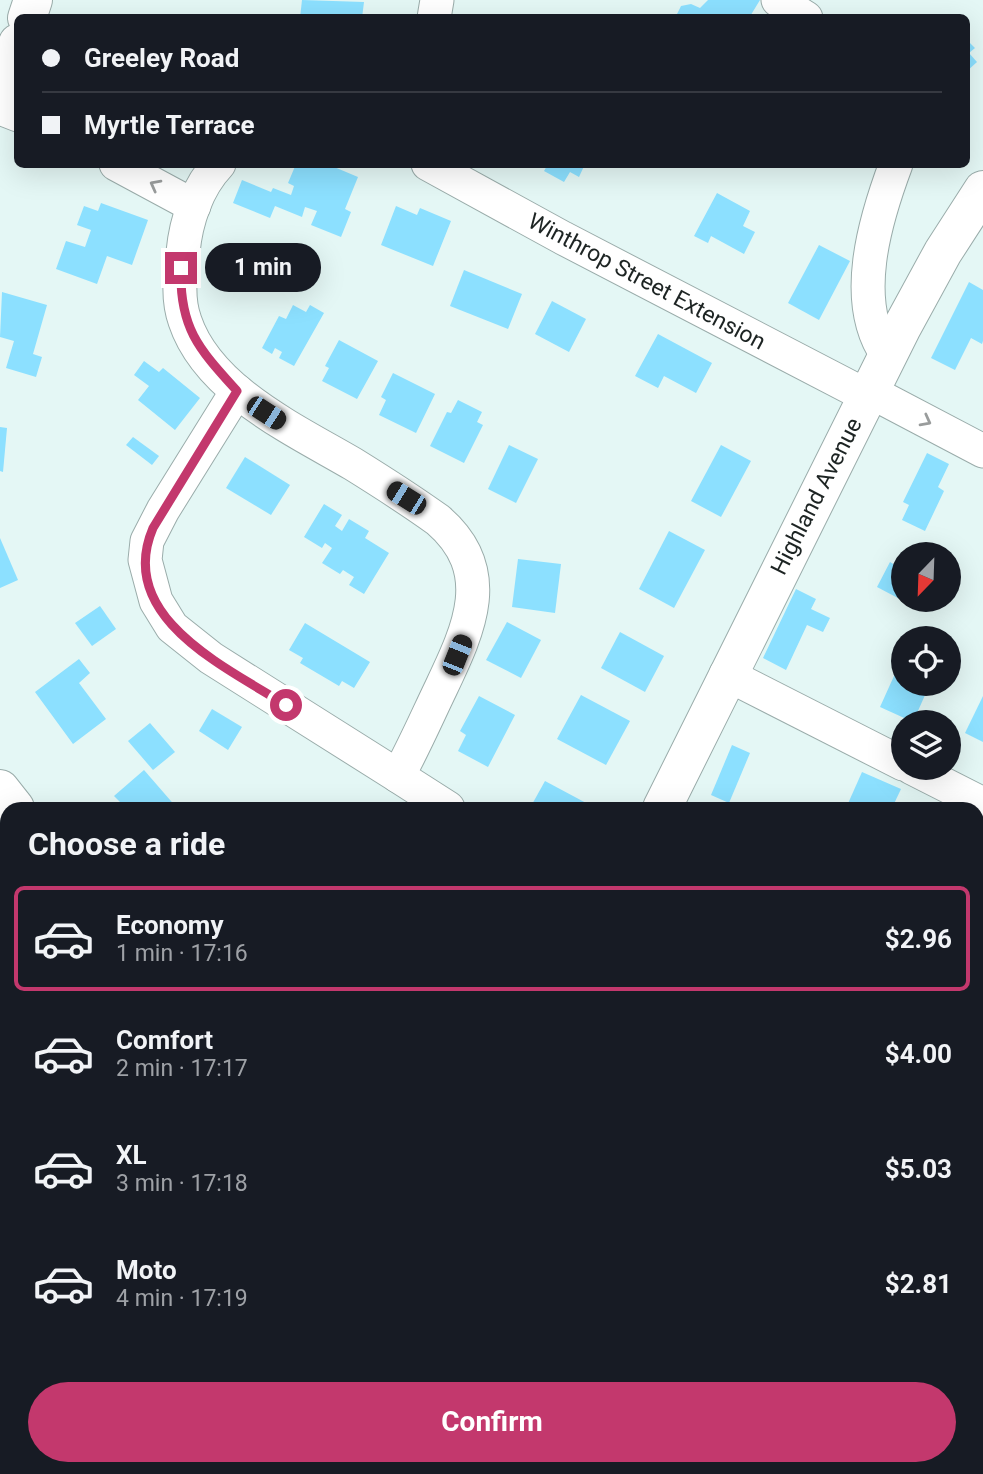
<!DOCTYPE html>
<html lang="en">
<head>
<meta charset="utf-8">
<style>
	body { margin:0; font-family:Roboto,sans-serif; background:#20242c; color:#f1f3f6; height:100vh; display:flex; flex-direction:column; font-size:26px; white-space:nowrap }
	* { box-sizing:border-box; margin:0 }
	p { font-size:23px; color:#9ea1a6 }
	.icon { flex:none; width:38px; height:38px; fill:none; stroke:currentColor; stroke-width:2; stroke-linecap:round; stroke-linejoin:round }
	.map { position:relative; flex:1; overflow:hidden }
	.sheet { position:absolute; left:0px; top:802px; width:984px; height:674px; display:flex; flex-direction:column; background:#171b24; border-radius:21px 21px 0 0; box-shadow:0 7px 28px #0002 }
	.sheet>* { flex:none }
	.hud { position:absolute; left:14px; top:14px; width:956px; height:154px; border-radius:10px; box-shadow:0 7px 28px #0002; display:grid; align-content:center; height:154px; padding:0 28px; background:#171b24 }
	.needle { width:46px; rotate:203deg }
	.buttons { position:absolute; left:891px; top:542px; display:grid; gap:14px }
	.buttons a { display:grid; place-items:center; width:70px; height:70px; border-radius:50%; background:#171b24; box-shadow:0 7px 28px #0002; font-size:35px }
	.end { position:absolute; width:32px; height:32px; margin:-16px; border:9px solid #c3386d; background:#fff; box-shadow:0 0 0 4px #fff }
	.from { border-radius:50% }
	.bubble { position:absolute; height:49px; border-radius:24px; background:#171b24; box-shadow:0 7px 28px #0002; font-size:23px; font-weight:700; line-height:49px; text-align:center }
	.car { position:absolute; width:21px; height:42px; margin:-21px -10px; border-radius:9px; box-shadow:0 0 5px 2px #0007; background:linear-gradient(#222 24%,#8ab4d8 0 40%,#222 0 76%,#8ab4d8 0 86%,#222 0) }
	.hud b { display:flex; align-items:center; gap:24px; height:66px; font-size:26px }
	.hud b+b { border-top:2px solid #363941 }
	.hud i { width:18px; height:18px; background:#f1f3f6 }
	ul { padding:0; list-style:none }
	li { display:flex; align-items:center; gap:21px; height:105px; margin:0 14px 10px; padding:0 14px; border:4px solid transparent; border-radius:10px }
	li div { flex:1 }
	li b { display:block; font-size:26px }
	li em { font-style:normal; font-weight:700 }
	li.current { border-color:#c3386d }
	li>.icon { width:63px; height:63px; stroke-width:1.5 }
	h2 { padding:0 28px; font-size:32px; line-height:84px }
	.primary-button { display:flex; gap:14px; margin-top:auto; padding:14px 28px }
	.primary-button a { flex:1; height:80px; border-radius:42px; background:#c3386d; color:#fff; font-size:28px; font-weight:700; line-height:80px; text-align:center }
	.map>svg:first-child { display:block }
</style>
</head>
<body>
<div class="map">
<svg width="983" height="1474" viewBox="0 0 983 1474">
	<rect width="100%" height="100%" fill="#e4f7f5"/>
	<!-- building -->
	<g fill="#8ce0ff">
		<polygon points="302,0 364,2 362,18 300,18"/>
		<polygon points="708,0 760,0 749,18 675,18 681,6 691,4 700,8"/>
		<polygon points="966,39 975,48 969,53 977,62 966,72"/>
		<polygon points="296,164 308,168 310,164 327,164 358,177 345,209 351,212 341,237 311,225 317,211 305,207 302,217 275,206 270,218 233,203 242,180 271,192 273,188 291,195 294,186 288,183"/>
		<polygon points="548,164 585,164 579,177 570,172 564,182 544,171"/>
		<polygon points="717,193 750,211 743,226 755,232 744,254 711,236 708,243 694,236"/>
		<polygon points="101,203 148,220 132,265 107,256 97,284 56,269 66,241 85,247 91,230 77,225 84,206 98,211"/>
		<polygon points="396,206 417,215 420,208 451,221 433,266 381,245"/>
		<polygon points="819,245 850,261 819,320 788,303"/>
		<polygon points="464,270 522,294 508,329 450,306"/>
		<polygon points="969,282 983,290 983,341 982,344 971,338 955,370 931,358"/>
		<polygon points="2,292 47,305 33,354 42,357 36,377 6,368 14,341 0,337"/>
		<polygon points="552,301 586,319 569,352 535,334"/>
		<polygon points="293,305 306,312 310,305 324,313 294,366 279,358 282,352 275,348 272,354 262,348 279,316 286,319"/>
		<polygon points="658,334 712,363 696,393 664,376 658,388 635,376"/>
		<polygon points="339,340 378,361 357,399 322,381 329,368 325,366"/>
		<polygon points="144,361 159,372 163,368 200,398 175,430 138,400 149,386 134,375"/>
		<polygon points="393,373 435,394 416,433 379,415 386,400 381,397"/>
		<polygon points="458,400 482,412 477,422 483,425 464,463 430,446 447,412 451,413"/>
		<polygon points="0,427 7,428 3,472 0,471"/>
		<polygon points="133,437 159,456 152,465 126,445"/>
		<polygon points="509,445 538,459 516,503 488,489"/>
		<polygon points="721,445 751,461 721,517 691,501"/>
		<polygon points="927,453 949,464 938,487 944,491 925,531 902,520 909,505 903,502"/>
		<polygon points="245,457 290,485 271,515 226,488"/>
		<polygon points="324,504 342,515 335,526 342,531 349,519 369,531 365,538 389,553 364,594 349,585 354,577 343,570 340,574 322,563 332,548 325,543 322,548 304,537"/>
		<polygon points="669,531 705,550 674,608 639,589"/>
		<polygon points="0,538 18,580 0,588"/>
		<polygon points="518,559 561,564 555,613 512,607"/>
		<polygon points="890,562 903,570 903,600 916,600 913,606 877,587"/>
		<polygon points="796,589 816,599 811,609 830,618 823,632 807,625 786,670 763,658"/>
		<polygon points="100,606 116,629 92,646 75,623"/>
		<polygon points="507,622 541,640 521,678 486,660"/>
		<polygon points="305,623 370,662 354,688 342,681 339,686 300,663 303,658 289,650"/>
		<polygon points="620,632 664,656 645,692 601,668"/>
		<polygon points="903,656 903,684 930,684 913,722 880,707"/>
		<polygon points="79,659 90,673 79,683 106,719 73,744 35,692"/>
		<polygon points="581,695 630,721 606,765 557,739"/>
		<polygon points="479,696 515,715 488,767 458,751 466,735 460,731"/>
		<polygon points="983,696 983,742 965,733"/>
		<polygon points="212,709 242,727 228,750 199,731"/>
		<polygon points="150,723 175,752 153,770 128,741"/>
		<polygon points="732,745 750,753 729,803 711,795"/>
		<polygon points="144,770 177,808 126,808 114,796"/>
		<polygon points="862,772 901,789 892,808 846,808"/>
		<polygon points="545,781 588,804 586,808 530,808"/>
		<polygon points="976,831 983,834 983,886 976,883"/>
		<polygon points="7,899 7,942 0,951 0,901 3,904"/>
		<polygon points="980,1032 983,1034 983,1089 976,1100 976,1039"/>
		<polygon points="610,1468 642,1468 639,1474 607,1474"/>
	</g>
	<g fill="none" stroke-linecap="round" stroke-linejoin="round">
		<defs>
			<g id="minor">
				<polyline points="778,0 806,18"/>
				<polyline points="434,18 437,0"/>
				<polyline points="0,108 18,115"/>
				<polyline points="116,164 194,206"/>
				<path d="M219,164C197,187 186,221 183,252C180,274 177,299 185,321C208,390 295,430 353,464C382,482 410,500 438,520C497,571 469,629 441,688C427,717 414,747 398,776L448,808"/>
				<polyline points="428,164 563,238 867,396"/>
				<path d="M887,355C850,302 875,220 896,164"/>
				<polyline points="237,391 163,510 147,541 145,560 156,601 172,627 211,658 398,776"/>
				<polyline points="869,391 983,451"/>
				<polyline points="726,674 903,764"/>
				<polyline points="912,768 983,804"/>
				<polyline points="976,1141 983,1146"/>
				<polyline points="0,1287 7,1293"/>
				<polyline points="507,1468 520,1474"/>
				<polyline points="443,1474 454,1468"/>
				<polyline points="771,1474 776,1468"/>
			</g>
			<g id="major">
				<polyline points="27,18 33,0"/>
				<polyline points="0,88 18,43"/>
				<polyline points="0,789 15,808"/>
				<polyline points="662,808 901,329 943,252 983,190"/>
				<polyline points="976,978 983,976"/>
				<polyline points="957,1468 967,1474"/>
				<polyline points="194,1474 200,1468"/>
			</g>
		</defs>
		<!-- minor casing -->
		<use href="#minor" stroke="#9aacaa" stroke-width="35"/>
		<!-- major casing -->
		<use href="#major" stroke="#9aacaa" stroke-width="40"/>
		<!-- minor -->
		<use href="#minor" stroke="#fff" stroke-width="33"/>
		<!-- major -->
		<use href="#major" stroke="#fff" stroke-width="38"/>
	</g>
	<!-- one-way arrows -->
	<defs><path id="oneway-chevron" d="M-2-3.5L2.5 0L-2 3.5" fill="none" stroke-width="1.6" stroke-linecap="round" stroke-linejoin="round" transform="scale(1.75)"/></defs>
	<g stroke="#999c9c">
		<use href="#oneway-chevron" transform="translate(155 185) rotate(-152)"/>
		<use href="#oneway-chevron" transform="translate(926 421) rotate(28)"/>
	</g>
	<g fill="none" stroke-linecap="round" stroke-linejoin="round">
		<!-- route -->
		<path stroke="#c3386d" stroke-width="9" d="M181,268C179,328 199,349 237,391L153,528C115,617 226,667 286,705"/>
	</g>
	<g text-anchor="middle" stroke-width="5" stroke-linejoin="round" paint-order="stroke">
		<!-- street labels -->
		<g font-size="23" fill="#1d2423" stroke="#fff">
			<text transform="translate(647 281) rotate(28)" y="8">Winthrop Street Extension</text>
			<text transform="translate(816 496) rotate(-63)" y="8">Highland Avenue</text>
		</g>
	</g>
</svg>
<div class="buttons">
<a><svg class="needle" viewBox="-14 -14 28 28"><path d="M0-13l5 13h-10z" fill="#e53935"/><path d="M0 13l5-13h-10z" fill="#9ea1a6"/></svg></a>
<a><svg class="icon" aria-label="locate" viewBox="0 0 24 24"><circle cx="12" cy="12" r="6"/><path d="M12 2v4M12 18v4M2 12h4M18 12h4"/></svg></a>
<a><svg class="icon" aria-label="layers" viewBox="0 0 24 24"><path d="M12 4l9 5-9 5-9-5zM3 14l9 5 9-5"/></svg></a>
</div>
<i class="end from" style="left:286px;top:705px"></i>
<i class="end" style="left:181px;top:268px"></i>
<div class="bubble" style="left:205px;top:243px;width:116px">1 min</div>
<i class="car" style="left:266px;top:413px;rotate:123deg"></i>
<i class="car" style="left:406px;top:498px;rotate:302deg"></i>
<i class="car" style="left:457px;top:655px;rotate:22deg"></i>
<div class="hud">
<b><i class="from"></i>Greeley Road</b>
<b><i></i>Myrtle Terrace</b>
</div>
<section class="sheet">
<h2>Choose a ride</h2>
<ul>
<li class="current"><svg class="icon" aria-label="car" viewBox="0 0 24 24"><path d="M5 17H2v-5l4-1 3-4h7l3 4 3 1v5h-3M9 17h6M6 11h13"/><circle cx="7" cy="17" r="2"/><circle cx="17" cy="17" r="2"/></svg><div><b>Economy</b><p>1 min · 17:16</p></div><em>$2.96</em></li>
<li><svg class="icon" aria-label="car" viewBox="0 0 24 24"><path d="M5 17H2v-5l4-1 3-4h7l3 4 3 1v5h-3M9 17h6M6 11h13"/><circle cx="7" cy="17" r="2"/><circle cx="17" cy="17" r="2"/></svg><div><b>Comfort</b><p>2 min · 17:17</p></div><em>$4.00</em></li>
<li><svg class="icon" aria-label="car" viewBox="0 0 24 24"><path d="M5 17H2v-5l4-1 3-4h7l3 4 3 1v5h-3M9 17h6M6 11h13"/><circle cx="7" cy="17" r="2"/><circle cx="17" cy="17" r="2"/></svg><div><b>XL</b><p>3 min · 17:18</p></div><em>$5.03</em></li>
<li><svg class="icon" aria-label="car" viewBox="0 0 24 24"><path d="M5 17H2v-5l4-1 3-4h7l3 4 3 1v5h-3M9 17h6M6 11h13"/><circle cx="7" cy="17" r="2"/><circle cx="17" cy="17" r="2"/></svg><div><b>Moto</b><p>4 min · 17:19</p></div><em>$2.81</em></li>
</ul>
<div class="primary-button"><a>Confirm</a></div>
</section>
</div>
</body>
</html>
